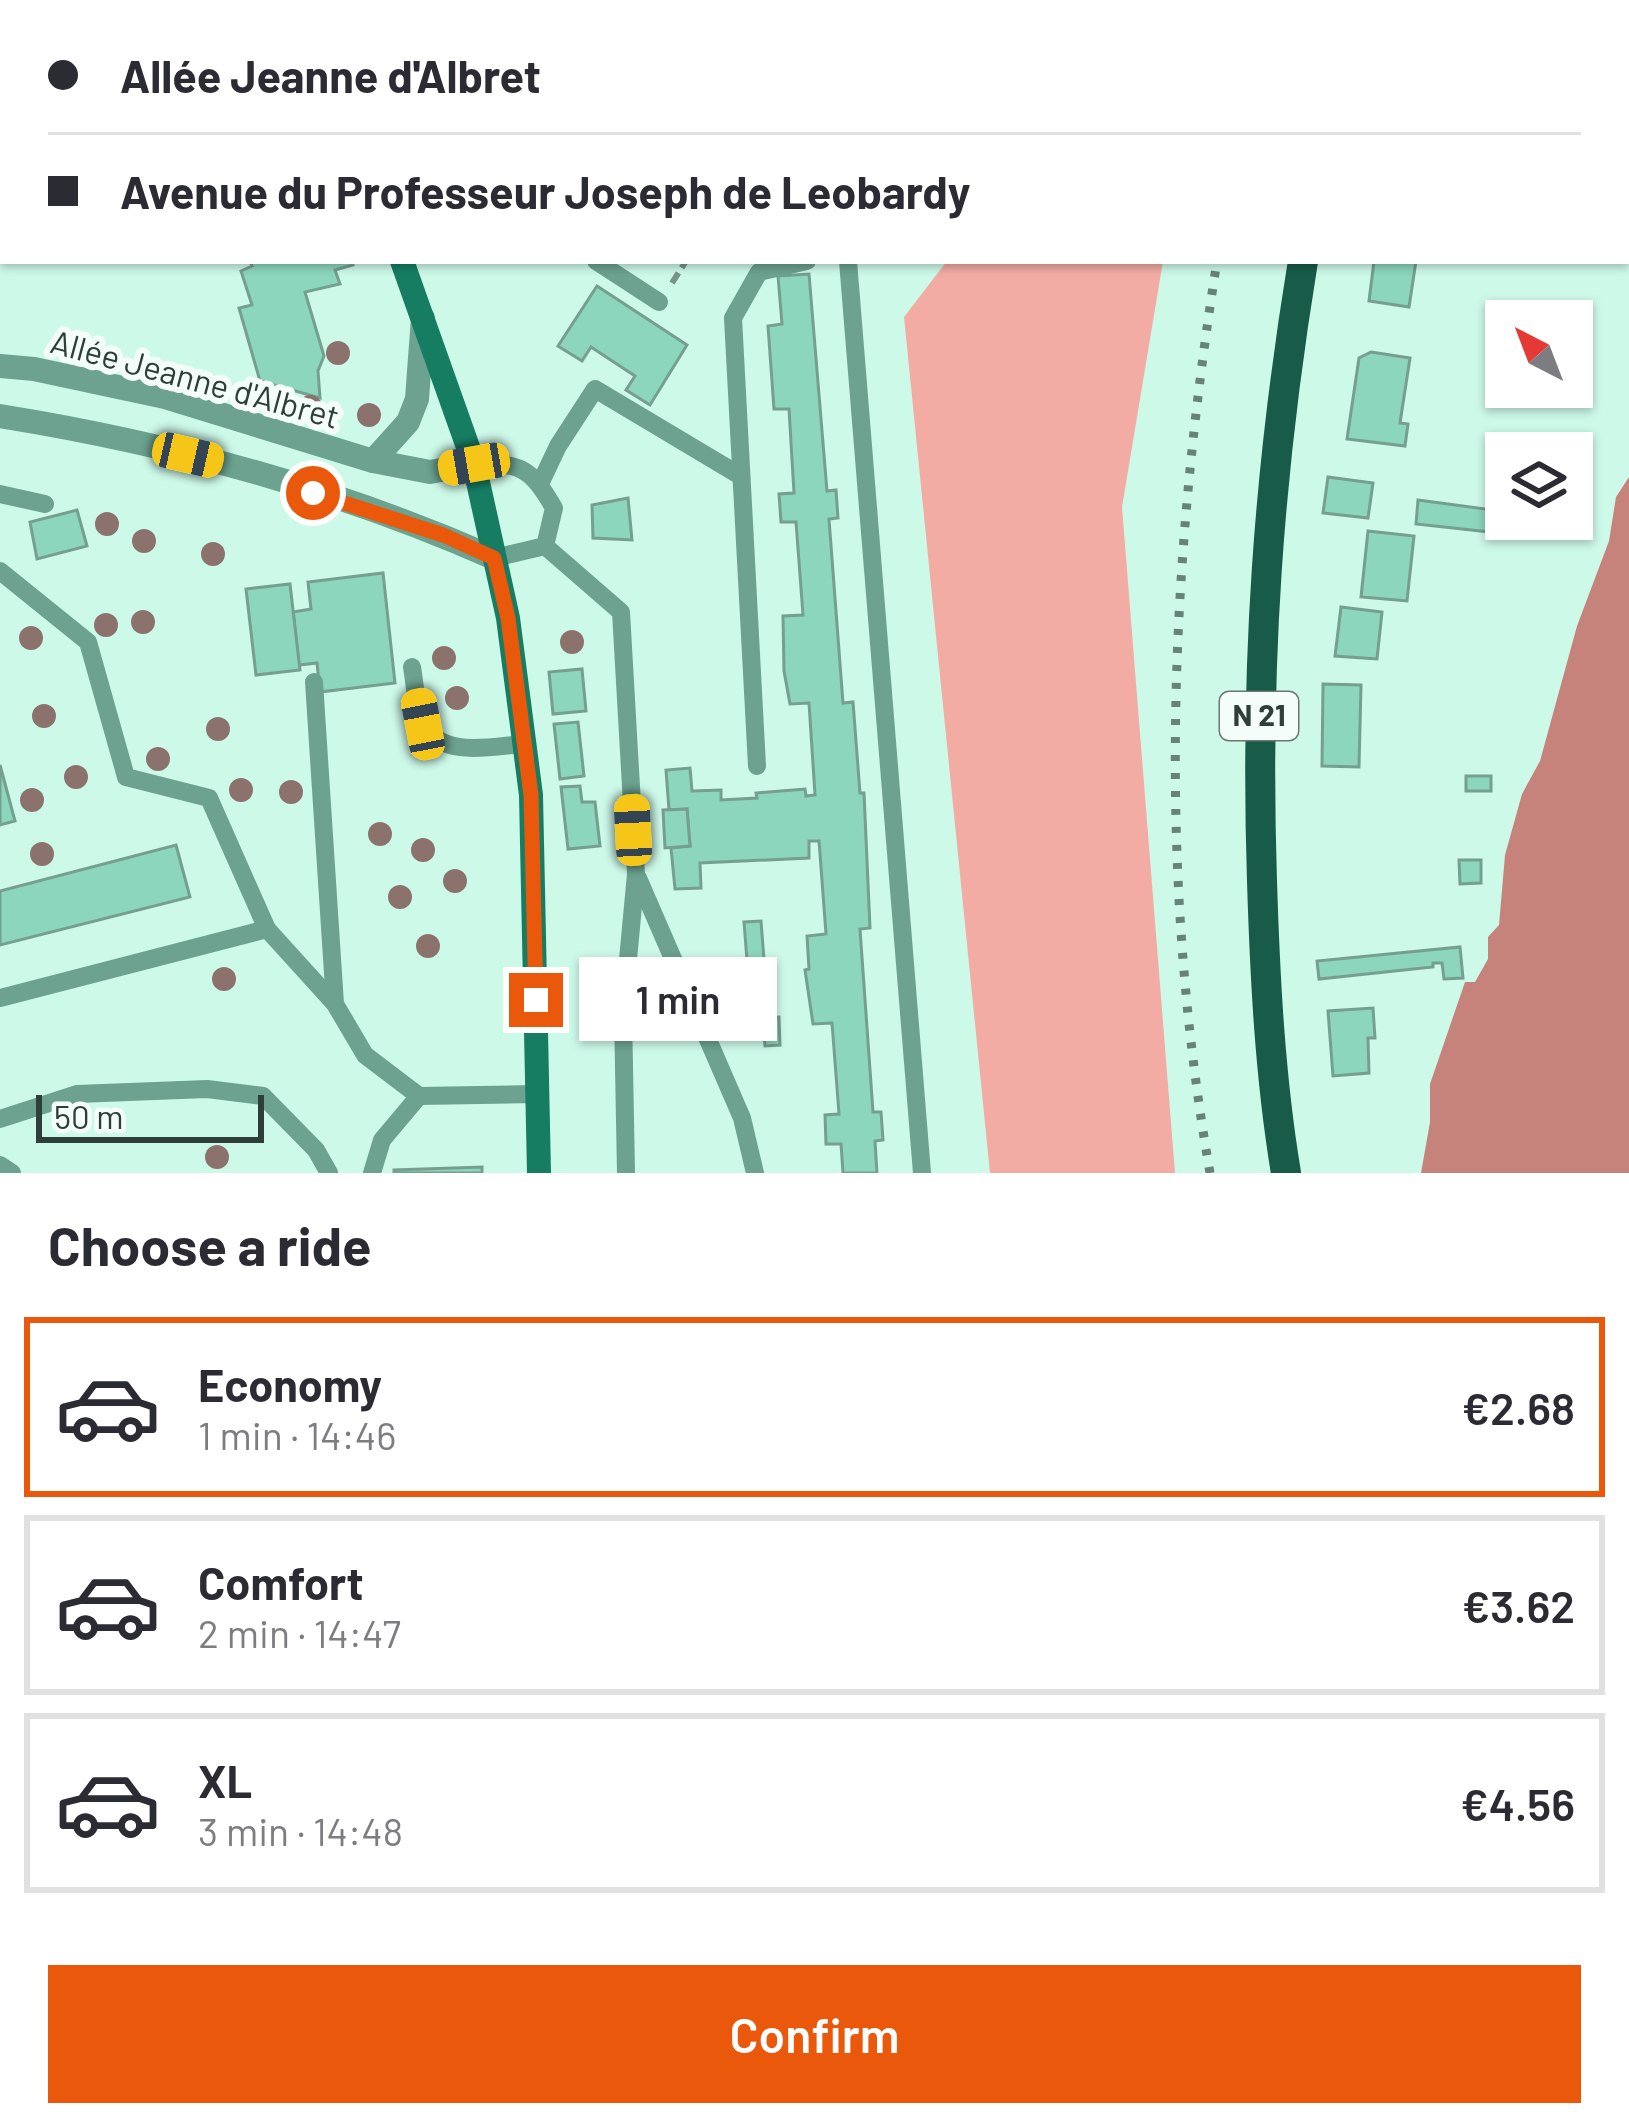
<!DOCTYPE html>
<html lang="en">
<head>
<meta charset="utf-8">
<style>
	body { margin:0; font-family:Barlow,sans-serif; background:#f7f7f7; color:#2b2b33; height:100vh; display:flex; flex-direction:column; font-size:45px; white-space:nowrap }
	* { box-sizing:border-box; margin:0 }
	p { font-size:39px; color:#7c7c81 }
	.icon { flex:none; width:66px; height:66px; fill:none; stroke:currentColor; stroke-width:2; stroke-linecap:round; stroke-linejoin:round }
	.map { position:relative; height:1173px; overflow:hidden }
	.drawer { display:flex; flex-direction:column; background:#fff; flex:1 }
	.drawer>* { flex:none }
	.banner { position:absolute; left:0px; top:0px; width:1629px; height:264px; box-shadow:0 3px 9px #0004; display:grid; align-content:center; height:264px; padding:0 48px; background:#fff }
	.needle { width:78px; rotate:318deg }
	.buttons { position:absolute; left:1485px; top:300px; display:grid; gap:24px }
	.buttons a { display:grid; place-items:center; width:108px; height:108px; border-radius:0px; background:#fff; box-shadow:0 3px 9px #0004; font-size:60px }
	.scale { position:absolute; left:36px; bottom:30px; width:228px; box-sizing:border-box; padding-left:12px; border:6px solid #2d3f38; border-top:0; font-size:33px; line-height:42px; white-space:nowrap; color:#2d3f38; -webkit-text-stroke:9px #f5fdfa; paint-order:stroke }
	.end { position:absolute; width:54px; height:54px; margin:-27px; border:15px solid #ea580c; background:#fff; box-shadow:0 0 0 6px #fff }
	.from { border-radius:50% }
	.bubble { position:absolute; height:84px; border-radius:0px; background:#fff; box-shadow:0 3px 9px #0004; font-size:39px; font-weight:600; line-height:84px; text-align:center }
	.car { position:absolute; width:36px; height:72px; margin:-36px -18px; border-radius:15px; box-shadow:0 0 9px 3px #0007; background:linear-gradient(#f5c518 24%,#345 0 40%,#f5c518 0 76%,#345 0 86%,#f5c518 0) }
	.banner b { display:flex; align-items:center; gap:42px; height:114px; font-size:45px }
	.banner b+b { border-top:3px solid #e1e1e2 }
	.banner i { width:30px; height:30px; background:#2b2b33 }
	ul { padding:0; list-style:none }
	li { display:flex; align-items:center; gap:36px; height:180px; margin:0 24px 18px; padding:0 24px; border:6px solid #e1e1e2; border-radius:0px }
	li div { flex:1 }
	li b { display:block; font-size:45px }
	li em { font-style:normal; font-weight:600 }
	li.selected { border-color:#ea580c }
	li>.icon { width:108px; height:108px; stroke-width:1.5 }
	h2 { padding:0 48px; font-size:54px; line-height:144px }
	.action { display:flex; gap:24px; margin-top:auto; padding:24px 48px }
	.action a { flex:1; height:138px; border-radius:0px; background:#ea580c; color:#fff; font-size:48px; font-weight:600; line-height:138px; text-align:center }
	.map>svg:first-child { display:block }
</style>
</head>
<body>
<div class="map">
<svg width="1629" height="1173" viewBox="0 0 1629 1173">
	<rect width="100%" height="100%" fill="#cdf9e9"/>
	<!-- green -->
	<polygon fill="#f2aca4" points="947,261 1163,261 1122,507 1175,1173 990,1173 904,317"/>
	<!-- water -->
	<polygon fill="#c6837c" points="1629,477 1629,1173 1421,1173 1430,1122 1430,1084 1465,982 1475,982 1488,959 1488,937 1499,925 1505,855 1522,794 1540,761 1577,626 1609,541 1616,497"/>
	<!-- building -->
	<g fill="#8bd6bc" stroke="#769f90" stroke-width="3">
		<polygon points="250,261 352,261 353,265 335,270 340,284 305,292 324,356 318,371 320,398 260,381 239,308 252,305 241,271 252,266"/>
		<polygon points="1374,261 1416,261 1409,307 1369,301"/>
		<polygon points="809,274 827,491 836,490 838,518 829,519 843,703 853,702 860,793 864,793 870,928 860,929 873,1112 881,1112 883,1140 875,1141 877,1173 843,1173 841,1144 826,1144 825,1115 839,1114 832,1023 813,1024 805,970 809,969 807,936 826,934 819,841 809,841 809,858 700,863 701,888 675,889 671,848 690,846 687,809 669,810 666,770 690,768 692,791 721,790 721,800 757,798 756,793 805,789 806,796 815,795 809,703 790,704 784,671 783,616 803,615 796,522 781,522 779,494 794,493 789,409 774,409 768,326 782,324 778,276"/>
		<polygon points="597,286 687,345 650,405 626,390 635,376 591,347 582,361 558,346"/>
		<polygon points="1371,352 1410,358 1400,423 1408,424 1405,446 1347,439 1359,358"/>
		<polygon points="1328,477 1373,483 1368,518 1323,513"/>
		<polygon points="628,498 632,540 593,538 592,505"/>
		<polygon points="1418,500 1493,510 1490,532 1416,524"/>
		<polygon points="77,510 87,546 37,559 30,522"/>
		<polygon points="1368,531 1414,536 1407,601 1361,597"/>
		<polygon points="383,573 395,683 320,692 317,663 299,665 293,612 311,609 308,582"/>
		<polygon points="290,584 300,670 256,675 246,589"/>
		<polygon points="1341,607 1382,612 1377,659 1335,656"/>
		<polygon points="582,669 586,711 553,714 549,672"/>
		<polygon points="1323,684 1361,685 1359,767 1322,766"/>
		<polygon points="578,722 584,776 560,779 554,724"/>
		<polygon points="0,765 15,821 0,825"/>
		<rect x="1466" y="776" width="25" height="15"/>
		<polygon points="580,786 582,802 595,802 600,846 568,849 561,787"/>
		<polygon points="687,809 690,846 665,848 663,810"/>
		<polygon points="176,845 190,897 0,945 0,891"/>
		<polygon points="1459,860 1481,860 1481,883 1460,884"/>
		<polygon points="761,921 768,1011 751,1012 744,922"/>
		<polygon points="1460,947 1463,978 1444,979 1442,963 1433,963 1433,967 1319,979 1317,961"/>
		<polygon points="1373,1008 1375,1038 1368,1038 1369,1073 1333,1076 1328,1011"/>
		<polygon points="779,1017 780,1045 765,1046 763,1018"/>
		<polygon points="482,1167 482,1173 394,1173 394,1170"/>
	</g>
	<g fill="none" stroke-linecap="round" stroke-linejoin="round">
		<!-- path -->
		<polyline stroke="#77958a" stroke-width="6" stroke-dasharray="12 6" stroke-linecap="butt" points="672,283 686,261"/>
		<!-- lane -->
		<g stroke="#6ca28f" stroke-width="18">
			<polyline points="557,0 557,3"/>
			<polyline points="846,3 852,0"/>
			<polyline points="0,184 3,185"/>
			<polyline points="596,261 659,302"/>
			<polyline points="848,261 922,1173"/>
			<path d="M474,464C521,463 530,467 554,508L545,546L494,558"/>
			<polyline points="540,484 558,446 595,389 739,475"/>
			<polyline points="0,494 45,504"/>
			<polyline points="545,546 621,612 636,874 623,1013 626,1173"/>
			<polyline points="0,571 88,642 126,777 209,798 267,929"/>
			<path d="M412,667C415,684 416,710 424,725C443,759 493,746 524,744"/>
			<polyline points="314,682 335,1004"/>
			<polyline points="757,766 733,318 759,272 807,261"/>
			<polyline points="638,878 742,1118 755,1173"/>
			<polyline points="0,998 267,929 335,1004 365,1055 419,1096 537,1094"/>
			<polyline points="0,1119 77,1094 207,1089 263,1096 316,1150 329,1173"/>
			<polyline points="0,1165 12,1173"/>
			<polyline points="372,1173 382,1140 419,1096"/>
		</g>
		<!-- street -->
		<g stroke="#6ca28f" stroke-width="24">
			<polyline points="0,366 34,369 165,397 373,461 430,472 474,464"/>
			<path d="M0,416C168,443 338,489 494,558"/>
			<polyline points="373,461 408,422 417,399 423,318"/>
		</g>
		<!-- secondary -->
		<g stroke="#167d63" stroke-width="24">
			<polyline points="336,0 337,3"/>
			<polyline points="402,261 474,464 508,618 531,795 539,1173"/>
		</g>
		<!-- primary -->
		<g stroke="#175b48" stroke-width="30">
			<polyline points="1352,3 1352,0"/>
			<path d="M1286,1173C1270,1077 1265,978 1262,881C1255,666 1268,474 1303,261"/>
		</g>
		<!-- rail -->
		<g stroke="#678379" stroke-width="9" stroke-dasharray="6 12" stroke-linecap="butt">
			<polyline points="1257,3 1258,0"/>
			<path d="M1210,1173C1157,871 1169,563 1217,261"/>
		</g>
	</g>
	<!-- trees -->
	<g fill="#8c726d">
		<circle cx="338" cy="353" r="12"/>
		<circle cx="310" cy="407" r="12"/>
		<circle cx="369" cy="415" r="12"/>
		<circle cx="107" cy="524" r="12"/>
		<circle cx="144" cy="541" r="12"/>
		<circle cx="213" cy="554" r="12"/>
		<circle cx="143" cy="622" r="12"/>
		<circle cx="106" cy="625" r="12"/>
		<circle cx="31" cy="638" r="12"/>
		<circle cx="572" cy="642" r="12"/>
		<circle cx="444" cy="658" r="12"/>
		<circle cx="457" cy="698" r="12"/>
		<circle cx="44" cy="716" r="12"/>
		<circle cx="218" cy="729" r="12"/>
		<circle cx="158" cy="759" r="12"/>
		<circle cx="76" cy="777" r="12"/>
		<circle cx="241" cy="790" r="12"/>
		<circle cx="291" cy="792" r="12"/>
		<circle cx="32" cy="800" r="12"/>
		<circle cx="380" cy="834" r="12"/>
		<circle cx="423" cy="850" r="12"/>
		<circle cx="42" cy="854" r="12"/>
		<circle cx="455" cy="881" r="12"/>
		<circle cx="400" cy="897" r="12"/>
		<circle cx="428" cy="946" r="12"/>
		<circle cx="224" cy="979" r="12"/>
		<circle cx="217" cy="1157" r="12"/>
	</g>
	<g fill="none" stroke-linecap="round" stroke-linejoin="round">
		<!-- route -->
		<polyline stroke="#ea580c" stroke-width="15" points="313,493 443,535 494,558 508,618 531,795 536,1000"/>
	</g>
	<g text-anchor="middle" stroke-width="12" stroke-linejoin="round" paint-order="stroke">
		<!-- shield labels -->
		<rect fill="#f5fdfa" stroke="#697872" stroke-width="3" x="1220" y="692" width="78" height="48" rx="9"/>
		<g font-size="30" font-weight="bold" fill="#2d3f38">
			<text x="1259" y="726">N 21</text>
		</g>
		<!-- street labels -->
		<g font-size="33" fill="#2d3f38" stroke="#f5fdfa">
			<text transform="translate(195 379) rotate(15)" y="12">Allée Jeanne d'Albret</text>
		</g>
	</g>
</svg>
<div class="buttons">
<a><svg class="needle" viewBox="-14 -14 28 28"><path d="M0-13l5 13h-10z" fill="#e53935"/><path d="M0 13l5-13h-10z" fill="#7c7c81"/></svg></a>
<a><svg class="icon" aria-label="layers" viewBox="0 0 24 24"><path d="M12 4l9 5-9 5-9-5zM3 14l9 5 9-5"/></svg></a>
</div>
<div class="scale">50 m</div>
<i class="end from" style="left:313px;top:493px"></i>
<i class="end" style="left:536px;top:1000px"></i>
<div class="bubble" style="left:579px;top:957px;width:198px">1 min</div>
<i class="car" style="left:188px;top:455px;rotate:103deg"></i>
<i class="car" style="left:474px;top:464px;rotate:260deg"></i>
<i class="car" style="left:423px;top:724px;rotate:349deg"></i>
<i class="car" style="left:633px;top:830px;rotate:357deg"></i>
<div class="banner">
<b><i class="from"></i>Allée Jeanne d'Albret</b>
<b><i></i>Avenue du Professeur Joseph de Leobardy</b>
</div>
</div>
<section class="drawer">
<h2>Choose a ride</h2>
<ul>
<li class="selected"><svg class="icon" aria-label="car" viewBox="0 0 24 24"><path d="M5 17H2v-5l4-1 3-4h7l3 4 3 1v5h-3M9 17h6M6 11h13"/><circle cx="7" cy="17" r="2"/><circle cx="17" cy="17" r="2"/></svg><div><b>Economy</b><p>1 min · 14:46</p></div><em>€2.68</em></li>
<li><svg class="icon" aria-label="car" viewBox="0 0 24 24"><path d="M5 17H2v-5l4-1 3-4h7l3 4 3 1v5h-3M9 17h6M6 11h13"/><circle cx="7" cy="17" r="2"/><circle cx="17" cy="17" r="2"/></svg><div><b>Comfort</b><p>2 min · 14:47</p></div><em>€3.62</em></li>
<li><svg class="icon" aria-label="car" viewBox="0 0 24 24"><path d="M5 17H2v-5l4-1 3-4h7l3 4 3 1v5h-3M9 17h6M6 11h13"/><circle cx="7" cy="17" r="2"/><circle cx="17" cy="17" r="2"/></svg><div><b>XL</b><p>3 min · 14:48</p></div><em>€4.56</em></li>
</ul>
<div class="action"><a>Confirm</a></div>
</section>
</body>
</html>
